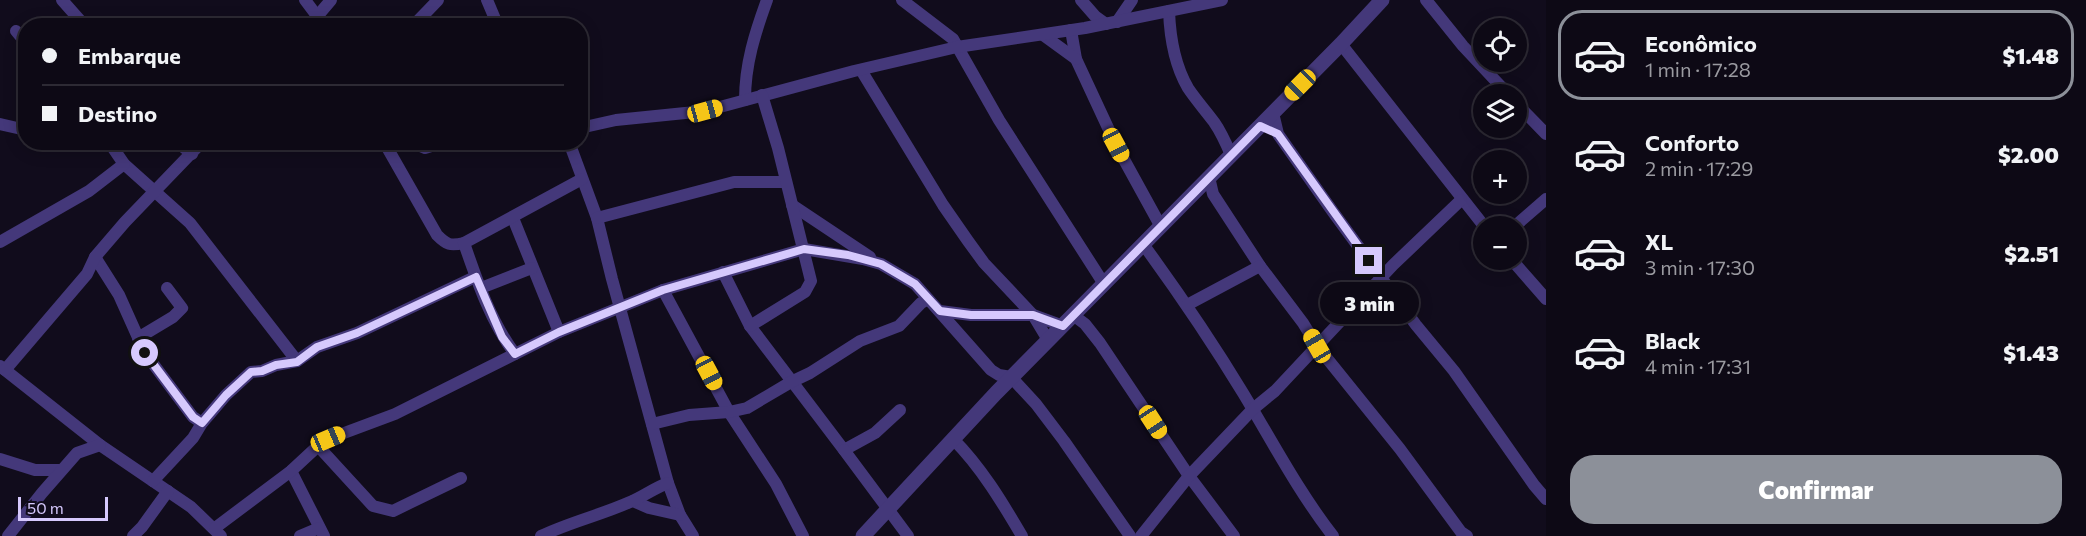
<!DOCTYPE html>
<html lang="pt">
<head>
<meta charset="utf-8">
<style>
	body { margin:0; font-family:Commissioner,sans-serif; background:#16121e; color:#f1f3f6; height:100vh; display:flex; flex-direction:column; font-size:22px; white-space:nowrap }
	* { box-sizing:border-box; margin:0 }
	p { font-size:20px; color:#9a9aa0 }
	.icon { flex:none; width:33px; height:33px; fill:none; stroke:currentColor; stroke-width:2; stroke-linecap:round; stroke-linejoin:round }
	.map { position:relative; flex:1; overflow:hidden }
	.side { display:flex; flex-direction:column; background:#0d0915; width:540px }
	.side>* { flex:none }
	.guide { position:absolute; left:18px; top:18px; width:570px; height:132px; border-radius:24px; box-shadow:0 3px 15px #0003,0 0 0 2px #2d2a34; display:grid; align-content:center; height:132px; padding:0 24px; background:#0d0915 }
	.fabs { position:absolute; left:1473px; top:18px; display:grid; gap:12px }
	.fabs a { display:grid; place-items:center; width:54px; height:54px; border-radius:50%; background:#0d0915; box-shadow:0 3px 15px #0003,0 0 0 2px #2d2a34; font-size:30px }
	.scale { position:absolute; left:18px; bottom:15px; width:90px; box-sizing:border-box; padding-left:6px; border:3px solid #d6c9fd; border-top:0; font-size:16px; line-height:21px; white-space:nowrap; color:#d6c9fd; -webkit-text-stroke:4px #110c1c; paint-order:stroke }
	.end { position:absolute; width:27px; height:27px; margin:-14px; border:8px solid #d6c9fd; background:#111; box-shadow:0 0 0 3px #111 }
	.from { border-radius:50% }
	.bubble { position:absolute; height:42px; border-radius:21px; background:#0d0915; box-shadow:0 3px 15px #0003,0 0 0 2px #2d2a34; font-size:20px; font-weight:800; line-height:42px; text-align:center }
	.car { position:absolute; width:18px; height:36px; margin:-18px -9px; border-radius:8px; box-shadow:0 0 4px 2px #0007; background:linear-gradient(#f5c518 24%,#345 0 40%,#f5c518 0 76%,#345 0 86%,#f5c518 0) }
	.guide b { display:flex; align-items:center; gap:21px; height:57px; font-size:22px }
	.guide b+b { border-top:2px solid #2d2a34 }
	.guide i { width:15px; height:15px; background:#f1f3f6 }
	ul { padding:10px 0 0; list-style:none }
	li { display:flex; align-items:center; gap:18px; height:90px; margin:0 12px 9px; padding:0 12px; border:3px solid transparent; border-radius:24px }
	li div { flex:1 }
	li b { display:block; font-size:22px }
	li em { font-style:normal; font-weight:800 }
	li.current { border-color:#8c9099 }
	li>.icon { width:54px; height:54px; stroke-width:1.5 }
	.cta { display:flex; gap:12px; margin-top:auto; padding:12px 24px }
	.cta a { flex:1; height:69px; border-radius:24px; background:#8c9099; color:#fff; font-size:24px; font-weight:800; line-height:69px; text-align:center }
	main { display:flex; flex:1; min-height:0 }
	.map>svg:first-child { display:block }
</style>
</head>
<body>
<main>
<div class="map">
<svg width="1546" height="536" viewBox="0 0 1546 536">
	<rect width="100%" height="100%" fill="#110c1c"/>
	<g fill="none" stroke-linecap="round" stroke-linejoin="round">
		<!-- minor -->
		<g stroke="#44387a" stroke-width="12">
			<polyline points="62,0 85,26"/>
			<polyline points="305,0 317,16"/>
			<polyline points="487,0 498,26"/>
			<polyline points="902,0 953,39 999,120 1104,284"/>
			<polyline points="1081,0 1095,16 1106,24"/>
			<polyline points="1426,0 1463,46 1508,94"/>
			<path d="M1169,11C1170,38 1174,64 1188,88C1196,100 1205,110 1214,122C1221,132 1226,143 1231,155"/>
			<polyline points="1117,22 1132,0"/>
			<polyline points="309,26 331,0"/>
			<polyline points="413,26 438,0"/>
			<polyline points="1071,30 1076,59 1116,145 1160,225"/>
			<polyline points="16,31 26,43"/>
			<polyline points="1043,35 1076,59"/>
			<polyline points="1341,44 1484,226"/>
			<polyline points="861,70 943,205 968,241 984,263 1033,315 1048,340"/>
			<path d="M745,100C745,64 755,33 767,0"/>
			<polyline points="1516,103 1546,134"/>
			<polyline points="1273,113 1278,134 1333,212 1416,325 1454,371 1534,485 1546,499"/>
			<polyline points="0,124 26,130"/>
			<polyline points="580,128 616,120 705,111 854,71 957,47 1085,28 1222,0"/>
			<polyline points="109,142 124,164 190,223 297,361"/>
			<polyline points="177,142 192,154"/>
			<path d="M384,142L437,235C447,245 450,246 464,243"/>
			<polyline points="411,142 425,148 444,142"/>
			<polyline points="569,142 597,218 612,279 668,483 680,515 693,536"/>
			<polyline points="1209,177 1213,194 1260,266 1303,323 1317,346 1400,449 1461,532 1467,536"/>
			<polyline points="792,205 870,257"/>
			<polyline points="513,218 559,332"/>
			<polyline points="597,218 734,182 786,182"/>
			<polyline points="1515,226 1546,199"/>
			<polyline points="0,242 89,191 124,164"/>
			<path d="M1143,244C1178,292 1212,342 1243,393C1272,441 1298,491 1333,536"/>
			<polyline points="95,257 119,295 145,353 193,417 202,423"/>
			<polyline points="1512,260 1546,299"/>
			<polyline points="723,272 750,326 844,450 875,433 900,410"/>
			<polyline points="481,288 532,268"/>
			<polyline points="663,290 729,412 776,484 803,536"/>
			<polyline points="1187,305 1260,266"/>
			<polyline points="940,311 971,315 1033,315 1063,326"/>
			<polyline points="1073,315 1085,324 1100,343 1189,476 1234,536"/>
			<polyline points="750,326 805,292 811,281 778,148 762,95"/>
			<polyline points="138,338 173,317 182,308 167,288"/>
			<path d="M515,354C491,322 477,281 464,243L582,179"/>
			<polyline points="0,366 100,445 191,507 221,536"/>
			<polyline points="5,370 87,274 95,257 125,222 202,142"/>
			<polyline points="652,424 689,415 729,412 747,408 791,382 810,373 860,341 899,326 921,303 928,299"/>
			<path d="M953,439C981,467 1002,502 1022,536"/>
			<polyline points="318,446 373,506 393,511 461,478"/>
			<polyline points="844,450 908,536"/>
			<polyline points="0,459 35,470 61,470"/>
			<polyline points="291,471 324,536"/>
			<polyline points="153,481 193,438 202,423 226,395 251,372 262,371 276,365 297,361 317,347 357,333 475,277"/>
			<polyline points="633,501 649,508 680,515"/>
			<polyline points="215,528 291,471 318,446 328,439 395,414 559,332 663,290 804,249 863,259 881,264 915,284 991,370 999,375 1011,377 1036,404 1064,441 1130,536"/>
			<polyline points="8,536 42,493 77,453 100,445"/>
			<polyline points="133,536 142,527 168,491"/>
			<polyline points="300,536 319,528"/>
			<path d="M541,536C570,522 601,515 630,502C643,497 654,488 668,483"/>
			<polyline points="1141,536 1189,476 1253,409 1275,391 1393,265 1461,200"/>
		</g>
		<!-- tertiary -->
		<polyline stroke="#44387a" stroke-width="15" points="863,536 996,393 1341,44 1382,0"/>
	</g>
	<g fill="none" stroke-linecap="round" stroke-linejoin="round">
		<!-- route -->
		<polyline stroke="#d6c9fd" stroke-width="8" points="145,353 193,417 202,423 226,395 251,372 262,371 276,365 297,362 317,347 357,333 476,277 502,337 515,354 559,332 663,290 804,249 848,255 881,264 915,284 940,311 971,315 1033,315 1063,326 1260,126 1278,134 1369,261"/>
	</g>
</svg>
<div class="fabs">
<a><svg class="icon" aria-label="locate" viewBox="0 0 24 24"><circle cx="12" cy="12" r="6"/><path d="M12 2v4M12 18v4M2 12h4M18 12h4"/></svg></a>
<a><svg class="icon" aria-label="layers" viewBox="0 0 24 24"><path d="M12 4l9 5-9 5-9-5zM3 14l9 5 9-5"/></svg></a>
<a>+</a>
<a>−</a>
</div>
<div class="scale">50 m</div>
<i class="end from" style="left:145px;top:353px"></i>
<i class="end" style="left:1369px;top:261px"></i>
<div class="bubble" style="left:1320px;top:282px;width:99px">3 min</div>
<i class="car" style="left:1300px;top:85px;rotate:225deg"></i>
<i class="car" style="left:705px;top:111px;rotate:75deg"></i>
<i class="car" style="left:1116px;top:145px;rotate:152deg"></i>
<i class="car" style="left:1317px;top:346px;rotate:330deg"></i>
<i class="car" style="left:709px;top:373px;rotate:152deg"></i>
<i class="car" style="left:1153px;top:422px;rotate:147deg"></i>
<i class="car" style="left:328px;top:439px;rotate:67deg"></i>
<div class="guide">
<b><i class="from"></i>Embarque</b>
<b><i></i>Destino</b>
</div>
</div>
<section class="side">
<ul>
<li class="current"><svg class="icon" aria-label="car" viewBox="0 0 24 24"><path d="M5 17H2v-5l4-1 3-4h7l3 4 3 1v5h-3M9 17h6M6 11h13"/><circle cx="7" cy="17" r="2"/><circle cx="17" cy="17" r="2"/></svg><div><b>Econômico</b><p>1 min · 17:28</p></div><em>$1.48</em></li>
<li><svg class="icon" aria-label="car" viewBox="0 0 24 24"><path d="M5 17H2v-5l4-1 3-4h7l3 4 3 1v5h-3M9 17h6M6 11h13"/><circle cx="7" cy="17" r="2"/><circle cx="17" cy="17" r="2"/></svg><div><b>Conforto</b><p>2 min · 17:29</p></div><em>$2.00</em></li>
<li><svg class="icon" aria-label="car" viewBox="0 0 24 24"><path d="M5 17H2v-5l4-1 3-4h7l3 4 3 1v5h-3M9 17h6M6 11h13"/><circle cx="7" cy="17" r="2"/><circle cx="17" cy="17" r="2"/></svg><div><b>XL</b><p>3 min · 17:30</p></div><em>$2.51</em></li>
<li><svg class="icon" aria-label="car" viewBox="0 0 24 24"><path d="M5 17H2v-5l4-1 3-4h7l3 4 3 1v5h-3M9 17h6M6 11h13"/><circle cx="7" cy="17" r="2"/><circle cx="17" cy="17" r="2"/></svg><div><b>Black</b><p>4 min · 17:31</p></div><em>$1.43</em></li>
</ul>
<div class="cta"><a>Confirmar</a></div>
</section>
</main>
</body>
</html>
